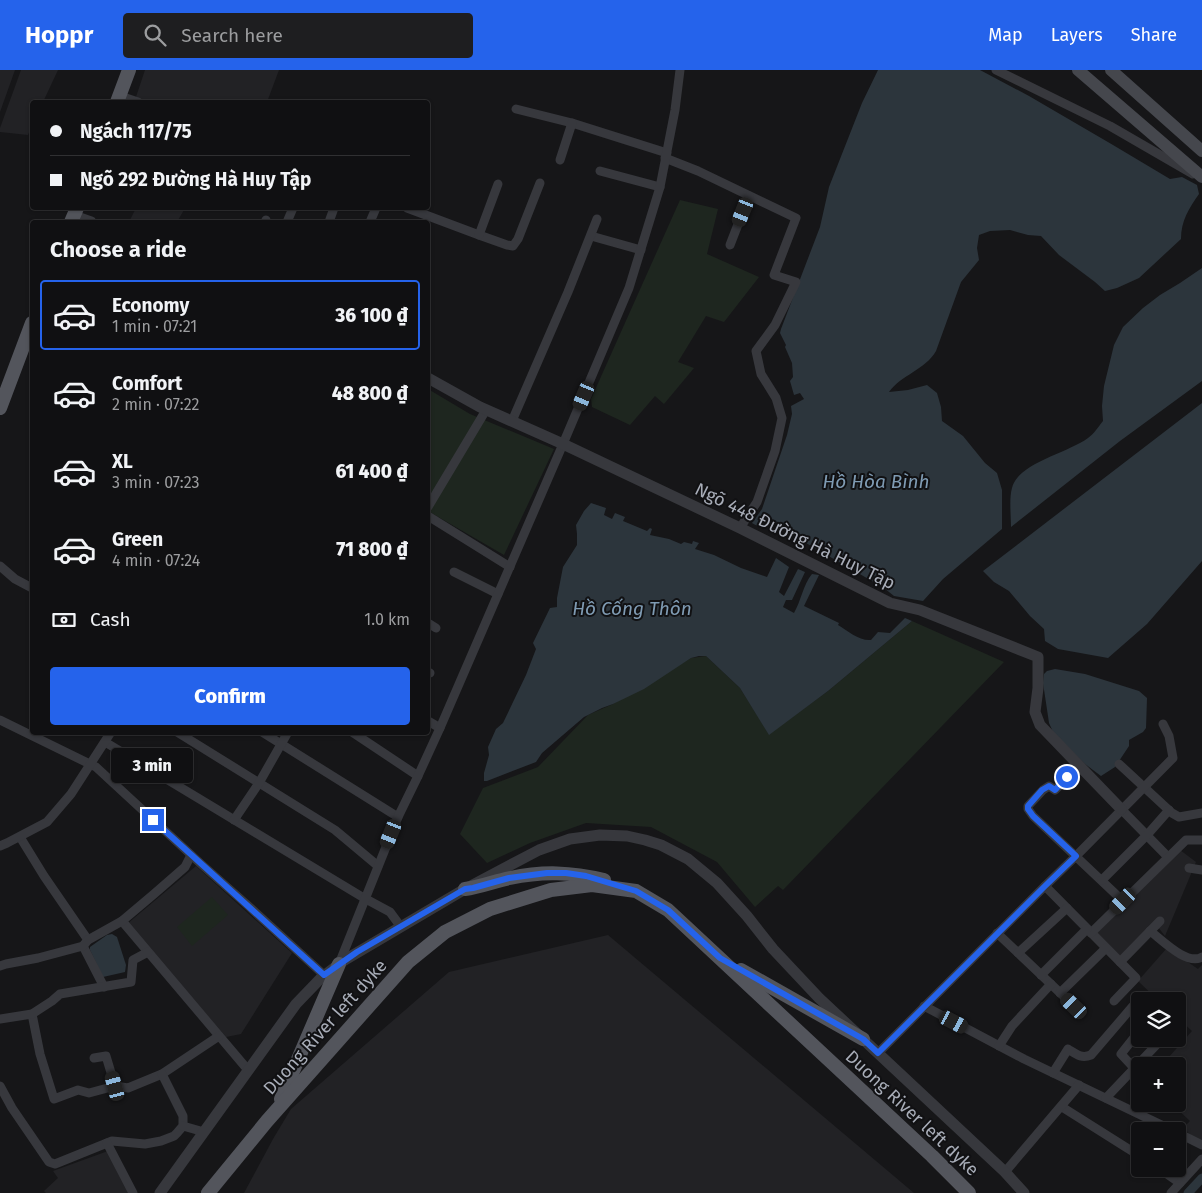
<!DOCTYPE html>
<html lang="en">
<head>
<meta charset="utf-8">
<style>
	body { margin:0; font-family:"Fira Sans",sans-serif; background:#1e1e20; color:#f1f3f6; height:100vh; display:flex; flex-direction:column; font-size:19px; white-space:nowrap }
	* { box-sizing:border-box; margin:0 }
	p { font-size:16px; color:#9c9d9f }
	.icon { flex:none; width:28px; height:28px; fill:none; stroke:currentColor; stroke-width:2; stroke-linecap:round; stroke-linejoin:round }
	.map { position:relative; flex:1; overflow:hidden }
	.side { position:absolute; left:30px; top:150px; width:400px; height:515px; display:flex; flex-direction:column; background:#101012; border-radius:5px; box-shadow:0 1px 4px #0004,0 0 0 1px #303032 }
	.side>* { flex:none }
	.guide { position:absolute; left:30px; top:30px; width:400px; height:110px; border-radius:5px; box-shadow:0 1px 4px #0004,0 0 0 1px #303032; display:grid; align-content:center; height:110px; padding:0 20px; background:#101012 }
	.controls { position:absolute; left:1131px; top:922px; display:grid; gap:10px }
	.controls a { display:grid; place-items:center; width:55px; height:55px; border-radius:5px; background:#101012; box-shadow:0 1px 4px #0004,0 0 0 1px #303032; font-size:25px }
	.end { position:absolute; width:22px; height:22px; margin:-11px; border:6px solid #2563eb; background:#fff; box-shadow:0 0 0 2px #fff }
	.from { border-radius:50% }
	.bubble { position:absolute; height:35px; border-radius:5px; background:#101012; box-shadow:0 1px 4px #0004,0 0 0 1px #303032; font-size:16px; font-weight:800; line-height:35px; text-align:center }
	.car { position:absolute; width:15px; height:30px; margin:-15px -8px; border-radius:6px; box-shadow:0 0 4px 1px #0007; background:linear-gradient(#222 24%,#8ab4d8 0 40%,#222 0 76%,#8ab4d8 0 86%,#222 0) }
	.guide b { display:flex; align-items:center; gap:18px; height:48px; font-size:19px }
	.guide b+b { border-top:1px solid #303032 }
	.guide i { width:12px; height:12px; background:#f1f3f6 }
	ul { padding:0; list-style:none }
	li { display:flex; align-items:center; gap:15px; height:70px; margin:0 10px 8px; padding:0 10px; border:2px solid transparent; border-radius:5px }
	li div { flex:1 }
	li b { display:block; font-size:19px }
	li em { font-style:normal; font-weight:800 }
	li.active { border-color:#2563eb }
	li>.icon { width:45px; height:45px; stroke-width:1.5 }
	h2 { padding:0 20px; font-size:22px; line-height:60px }
	.pay { display:flex; align-items:center; gap:12px; height:55px; padding:0 20px; font-size:19px }
	.pay p { margin-inline-start:auto }
	.primary-button { display:flex; gap:10px; margin-top:auto; padding:10px 20px }
	.primary-button a { flex:1; height:58px; border-radius:5px; background:#2563eb; color:#fff; font-size:20px; font-weight:800; line-height:58px; text-align:center }
	header { display:flex; align-items:center; gap:30px; box-sizing:border-box; height:70px; padding:0 25px; background:#2563eb; color:#fff }
	header strong { font-size:24px }
	nav { display:flex; gap:28px; margin-inline-start:auto; font-size:18px }
	.search { width:350px; height:45px; background:#1e1e20; display:flex; align-items:center; gap:12px; box-sizing:border-box; padding:0 18px; border-radius:5px; color:#9c9d9f; font-size:19px }
	.map>svg:first-child { display:block }
</style>
</head>
<body>
<header>
<strong>Hoppr</strong>
<div class="search"><svg class="icon" aria-label="search" viewBox="0 0 24 24"><circle cx="10" cy="10" r="6"/><path d="M15 15l6 6"/></svg>Search here</div>
<nav><a>Map</a><a>Layers</a><a>Share</a></nav>
</header>
<div class="map">
<svg width="1202" height="1123" viewBox="0 0 1202 1123">
	<rect width="100%" height="100%" fill="#161618"/>
	<!-- built -->
	<g fill="#222225">
		<polygon points="0,0 15,0 0,42"/>
		<polygon points="21,0 58,0 43,32 32,32 32,55 28,65 0,62 0,58"/>
		<polygon points="145,0 279,0 267,32 142,32 135,30"/>
		<polygon points="136,138 185,138 177,152 129,152"/>
		<polygon points="1180,780 1196,792 1165,866 1154,852 1119,887 1096,864"/>
		<polygon points="196,796 292,883 241,964 226,967 127,854"/>
		<polygon points="608,865 914,1123 244,1123 273,1069 291,1039 449,902"/>
		<polygon points="1167,878 1198,899 1202,895 1202,1075 1183,1058 1190,1051 1172,1034 1178,1034 1178,996 1161,996 1192,961 1178,948 1178,931 1159,931 1138,911"/>
		<polygon points="108,1081 129,1123 46,1123 44,1121 58,1108 53,1101"/>
	</g>
	<!-- green -->
	<g fill="#1e261f">
		<polygon points="680,130 718,139 707,184 759,207 724,252 706,246 678,292 694,298 664,334 655,326 630,355 592,337 591,329"/>
		<polygon points="428,319 470,344 554,379 504,485 428,441"/>
		<polygon points="912,551 1004,592 783,820 778,816 755,837 717,792 651,757 586,753 530,773 487,793 460,764 483,718 538,697 588,645 613,634 691,588 706,586 740,618 769,664 828,621"/>
		<polygon points="212,827 228,845 192,876 177,857"/>
	</g>
	<!-- water -->
	<g fill="#2c353c">
		<path d="M878,0H980L1029,26L1113,75L1170,109L1182,107L1197,115L1199,124C1189,138 1181,151 1181,169L1139,208L1117,218L1105,221L1095,212L1059,185L1041,166L1028,165L1010,160L990,161L979,165L977,178L979,190L961,212L936,281C925,300 901,305 889,322L908,320L927,315L937,323L941,337L942,351L963,366L985,393L997,403L1002,420V459L943,509L923,531L894,526L884,518L780,458C770,458 759,458 752,453L762,439L787,365L792,344L791,336L804,329L800,323L794,325L790,311L793,307L792,293L785,277L786,275L780,263L781,259L820,157L829,117L862,33Z"/>
		<path d="M1202,198V311L1120,371L1011,457C1011,446 1009,428 1012,418C1018,393 1068,383 1088,368C1094,364 1098,357 1103,351L1102,336L1104,316L1114,275L1123,257L1143,238L1160,225L1180,213Z"/>
		<polygon points="1202,333 1202,491 1147,554 1108,588 1058,579 1045,571 1044,559 1030,546 1009,521 994,512 983,501"/>
		<path d="M591,433L606,438L604,445L612,449L615,443L625,447L623,451L647,461L650,458L652,459L650,465L669,469L681,474L684,472L692,474L693,471L699,473L695,479L714,485L741,498L767,507L776,488L789,497L779,522L784,526L798,499L805,502L792,530H786L783,537L794,543C801,531 803,515 812,504L819,505L804,536L839,553L838,555C848,561 859,571 871,570L878,562L890,563L905,548L912,551L828,621L769,665L740,618L706,586H699L691,588L644,619L613,634L602,638L584,647L542,683L536,692L487,711H484V703L489,685L488,677L496,659L503,653L526,605L536,579L533,573L550,538L557,537V528L563,497L577,475V464L576,455L584,441Z"/>
		<polygon points="1055,599 1085,604 1139,621 1147,628 1146,658 1143,662 1129,670 1129,676 1115,697 1101,706 1085,694 1054,664 1049,653 1048,646 1043,613 1044,604 1047,601"/>
		<polygon points="112,864 117,867 126,895 125,902 103,907 90,880 90,877 107,865"/>
	</g>
	<g fill="none" stroke-linecap="round" stroke-linejoin="round">
		<!-- canal -->
		<polyline stroke="#2c353c" stroke-width="9" points="1188,1123 1202,1108"/>
		<!-- minor -->
		<g stroke="#37383d" stroke-width="9">
			<polyline points="996,0 1110,56 1193,104"/>
			<polyline points="120,26 138,32"/>
			<polyline points="516,39 572,53 667,83"/>
			<polyline points="665,88 698,101 796,148 774,205 796,212 775,255 756,281 761,304 776,328 782,348 775,381 757,432 740,458"/>
			<polyline points="560,90 572,53"/>
			<polyline points="600,101 660,117"/>
			<polyline points="407,138 479,165 507,175 513,176 518,169 540,113"/>
			<polyline points="265,152 266,150"/>
			<polyline points="287,152 293,138"/>
			<polyline points="329,152 334,138"/>
			<polyline points="370,152 376,138"/>
			<polyline points="479,165 498,114"/>
			<polyline points="591,166 641,180"/>
			<polyline points="730,175 749,126"/>
			<polyline points="512,351 568,222 597,149"/>
			<polyline points="428,437 486,340"/>
			<polyline points="428,446 510,497"/>
			<polyline points="0,496 15,509 32,518"/>
			<polyline points="454,502 498,524"/>
			<polyline points="428,553 436,558"/>
			<polyline points="428,602 430,603"/>
			<polyline points="0,650 96,697 201,794 244,832 324,905"/>
			<polyline points="428,651 440,658"/>
			<polyline points="177,662 335,760 378,796"/>
			<polyline points="262,662 398,747"/>
			<polyline points="352,662 418,706"/>
			<polyline points="105,672 364,828 390,842 401,857"/>
			<polyline points="1119,694 1172,743 1179,747 1202,743"/>
			<polyline points="1079,696 1055,720 1049,716 1043,720 1028,736 1028,739 1033,746 1123,831"/>
			<polyline points="1121,739 1168,787"/>
			<polyline points="234,750 259,713 288,662"/>
			<polyline points="20,767 44,806 88,870"/>
			<polyline points="0,776 7,773 47,752 71,724 111,662"/>
			<polyline points="1189,798 1202,800"/>
			<polyline points="1102,810 1147,765 1169,740"/>
			<polyline points="1045,816 1136,908 1114,931"/>
			<polyline points="122,851 248,1000"/>
			<path d="M1150,861C1162,870 1187,896 1202,887"/>
			<polyline points="997,863 1074,936"/>
			<polyline points="1091,863 1186,770 1202,770"/>
			<polyline points="83,876 104,917"/>
			<polyline points="1018,883 1067,838"/>
			<polyline points="1120,892 1160,851"/>
			<polyline points="339,894 398,747 418,706 440,658 563,374 629,218 660,117 675,40 680,0"/>
			<polyline points="0,896 6,894 38,888 83,876 88,870 122,851 154,824 185,797 191,785"/>
			<polyline points="1041,905 1087,859"/>
			<polyline points="1060,923 1106,878"/>
			<polyline points="924,936 1024,989 1174,1061"/>
			<polyline points="32,944 40,984 54,1029 78,1020 89,1023 115,1016"/>
			<polyline points="0,949 32,944 52,931 60,924 131,912 133,890 148,882"/>
			<polyline points="999,976 1012,956 1051,914"/>
			<polyline points="878,983 1045,816 1076,786 1173,688 1169,666 1163,654"/>
			<polyline points="94,988 106,986 115,1016 128,1018 162,1004 219,966"/>
			<polyline points="1134,998 1121,984 1140,960"/>
			<path d="M1053,1003L1068,979C1076,984 1081,989 1091,985L1133,936"/>
			<polyline points="0,1016 12,1038 49,1092 55,1094 112,1071 145,1074 161,1071 174,1066 177,1063 183,1056 183,1046 162,1004"/>
			<polyline points="1106,1028 1162,969"/>
			<polyline points="1062,1037 1127,1078 1140,1086"/>
			<polyline points="183,1056 204,1062"/>
			<polyline points="1178,1063 1202,1075"/>
			<polyline points="107,1073 133,1123"/>
			<polyline points="1160,1099 1180,1113"/>
			<polyline points="1005,1102 1079,1015"/>
			<polyline points="1171,1123 1202,1089"/>
		</g>
		<!-- tertiary -->
		<g stroke="#37383d" stroke-width="11">
			<polyline points="74,146 91,152"/>
			<polyline points="428,308 480,337 563,374 740,458 890,533 920,540 1038,587 1038,618 1035,642 1040,655 1121,739"/>
			<polyline points="160,1123 296,934 321,908 343,891 465,819 539,780 570,769 600,765 627,766 645,770 661,775 688,789 717,813 747,846 773,879 819,928 1005,1102 1024,1123"/>
		</g>
		<!-- secondary -->
		<g stroke="#45474d" stroke-width="12">
			<polyline points="1078,0 1202,107"/>
			<polyline points="1111,0 1202,81"/>
		</g>
		<!-- primary -->
		<g stroke="#53555c" stroke-width="14">
			<polyline points="117,32 129,0"/>
			<polyline points="71,152 77,138"/>
			<polyline points="0,338 32,253"/>
			<path d="M465,819C480,817 495,811 510,808C543,801 571,802 604,810"/>
			<polyline points="741,900 863,969"/>
			<polyline points="281,1029 339,894"/>
			<polyline points="208,1123 267,1051 408,892 445,862 490,839 551,820 592,815 636,821 668,840 932,1086 969,1123"/>
		</g>
	</g>
	<g fill="none" stroke-linecap="round" stroke-linejoin="round">
		<!-- route -->
		<polyline stroke="#2563eb" stroke-width="6" points="153,750 324,905 357,882 465,819 473,818 509,808 547,803 566,803 586,806 636,821 668,840 720,888 863,969 878,983 1045,816 1076,786 1033,746 1028,739 1028,736 1042,720 1049,716 1055,720 1067,707"/>
	</g>
	<g text-anchor="middle" stroke-width="4" stroke-linejoin="round" paint-order="stroke">
		<!-- street labels -->
		<g font-size="18" fill="#a8adb8" stroke="#111113">
			<text transform="translate(795 466) rotate(26)" y="6">Ngõ 448 Đường Hà Huy Tập</text>
			<text transform="translate(325 957) rotate(-48)" y="6">Duong River left dyke</text>
			<text transform="translate(912 1043) rotate(43)" y="6">Duong River left dyke</text>
		</g>
		<!-- water labels -->
		<g font-size="19" font-style="italic" fill="#7f9bb3" stroke="#111113">
			<text x="876" y="418">Hồ Hòa Bình</text>
			<text x="632" y="545">Hồ Cống Thôn</text>
		</g>
	</g>
</svg>
<div class="controls">
<a><svg class="icon" aria-label="layers" viewBox="0 0 24 24"><path d="M12 4l9 5-9 5-9-5zM3 14l9 5 9-5"/></svg></a>
<a>+</a>
<a>−</a>
</div>
<i class="end from" style="left:1067px;top:707px"></i>
<i class="end" style="left:153px;top:750px"></i>
<div class="bubble" style="left:111px;top:678px;width:82px">3 min</div>
<i class="car" style="left:743px;top:142px;rotate:202deg"></i>
<i class="car" style="left:584px;top:326px;rotate:203deg"></i>
<i class="car" style="left:391px;top:764px;rotate:202deg"></i>
<i class="car" style="left:1123px;top:831px;rotate:225deg"></i>
<i class="car" style="left:1074px;top:936px;rotate:314deg"></i>
<i class="car" style="left:954px;top:952px;rotate:118deg"></i>
<i class="car" style="left:115px;top:1016px;rotate:345deg"></i>
<div class="guide">
<b><i class="from"></i>Ngách 117/75</b>
<b><i></i>Ngõ 292 Đường Hà Huy Tập</b>
</div>
<section class="side">
<h2>Choose a ride</h2>
<ul>
<li class="active"><svg class="icon" aria-label="car" viewBox="0 0 24 24"><path d="M5 17H2v-5l4-1 3-4h7l3 4 3 1v5h-3M9 17h6M6 11h13"/><circle cx="7" cy="17" r="2"/><circle cx="17" cy="17" r="2"/></svg><div><b>Economy</b><p>1 min · 07:21</p></div><em>36 100 ₫</em></li>
<li><svg class="icon" aria-label="car" viewBox="0 0 24 24"><path d="M5 17H2v-5l4-1 3-4h7l3 4 3 1v5h-3M9 17h6M6 11h13"/><circle cx="7" cy="17" r="2"/><circle cx="17" cy="17" r="2"/></svg><div><b>Comfort</b><p>2 min · 07:22</p></div><em>48 800 ₫</em></li>
<li><svg class="icon" aria-label="car" viewBox="0 0 24 24"><path d="M5 17H2v-5l4-1 3-4h7l3 4 3 1v5h-3M9 17h6M6 11h13"/><circle cx="7" cy="17" r="2"/><circle cx="17" cy="17" r="2"/></svg><div><b>XL</b><p>3 min · 07:23</p></div><em>61 400 ₫</em></li>
<li><svg class="icon" aria-label="car" viewBox="0 0 24 24"><path d="M5 17H2v-5l4-1 3-4h7l3 4 3 1v5h-3M9 17h6M6 11h13"/><circle cx="7" cy="17" r="2"/><circle cx="17" cy="17" r="2"/></svg><div><b>Green</b><p>4 min · 07:24</p></div><em>71 800 ₫</em></li>
</ul>
<div class="pay"><svg class="icon" aria-label="cash" viewBox="0 0 24 24"><path d="M3 7h18v10H3z"/><circle cx="12" cy="12" r="2"/></svg>Cash<p>1.0 km</p></div>
<div class="primary-button"><a>Confirm</a></div>
</section>
</div>
</body>
</html>
